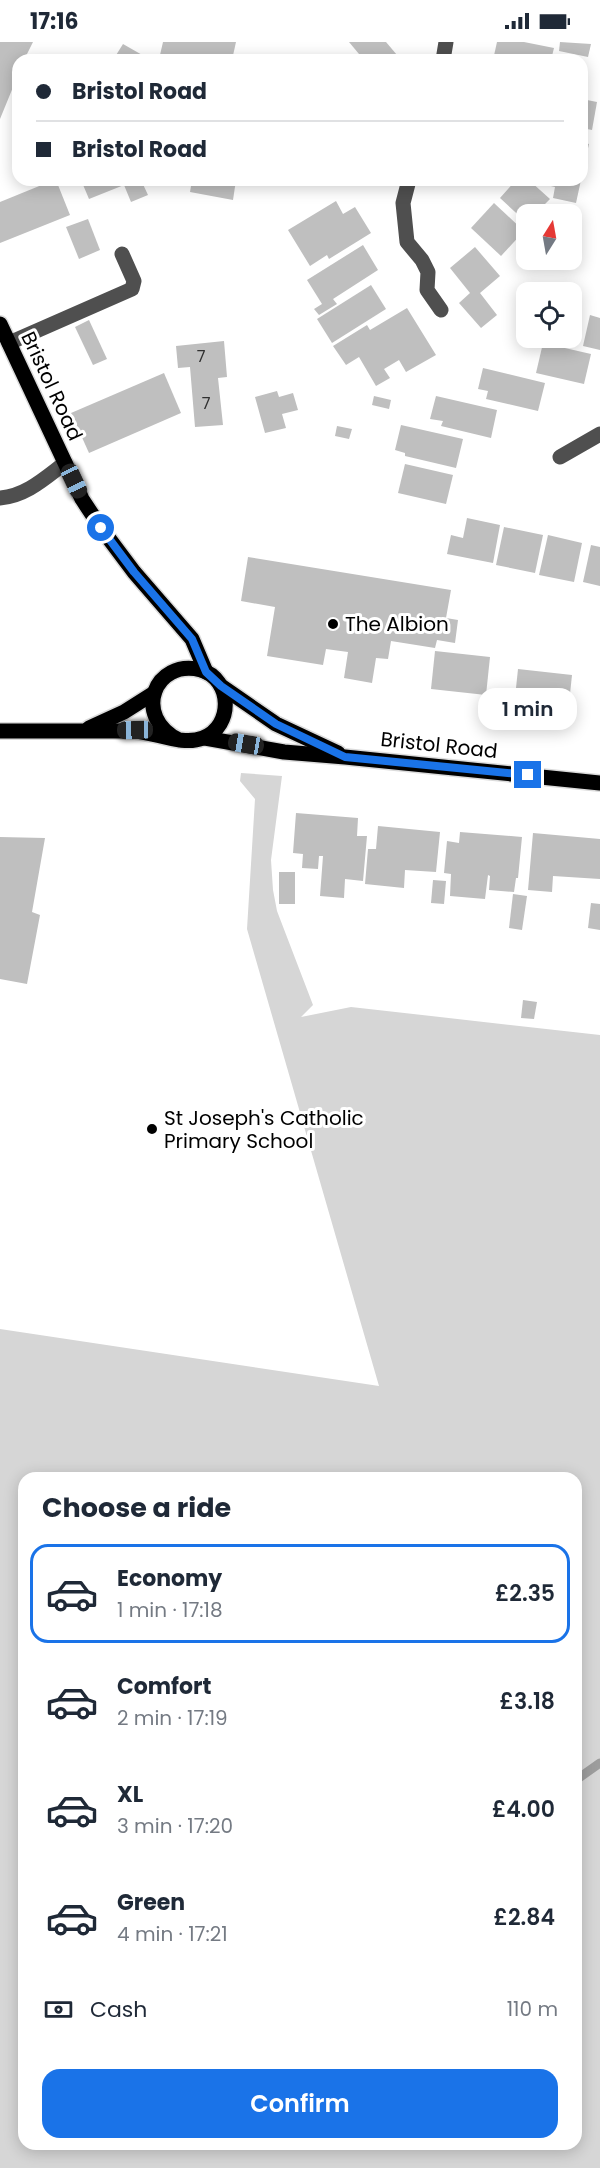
<!DOCTYPE html>
<html lang="en">
<head>
<meta charset="utf-8">
<style>
	body { margin:0; font-family:Poppins,sans-serif; background:#f6f6f7; color:#1f2937; height:100vh; display:flex; flex-direction:column; font-size:22px; white-space:nowrap }
	* { box-sizing:border-box; margin:0 }
	p { font-size:20px; color:#747a83 }
	.icon { flex:none; width:33px; height:33px; fill:none; stroke:currentColor; stroke-width:2; stroke-linecap:round; stroke-linejoin:round }
	.map { position:relative; flex:1; overflow:hidden }
	.details { position:absolute; left:18px; top:1430px; width:564px; height:678px; display:flex; flex-direction:column; background:#fff; border-radius:18px; box-shadow:0 3px 15px #0003 }
	.details>* { flex:none }
	.guide { position:absolute; left:12px; top:12px; width:576px; height:132px; border-radius:18px; box-shadow:0 3px 15px #0003; display:grid; align-content:center; height:132px; padding:0 24px; background:#fff }
	.needle { width:39px; rotate:11deg }
	.fabs { position:absolute; left:516px; top:162px; display:grid; gap:12px }
	.fabs a { display:grid; place-items:center; width:66px; height:66px; border-radius:12px; background:#fff; box-shadow:0 3px 15px #0003; font-size:30px }
	.end { position:absolute; width:27px; height:27px; margin:-14px; border:8px solid #1a73e8; background:#fff; box-shadow:0 0 0 3px #fff }
	.from { border-radius:50% }
	.bubble { position:absolute; height:42px; border-radius:18px; background:#fff; box-shadow:0 3px 15px #0003; font-size:20px; font-weight:600; line-height:42px; text-align:center }
	.car { position:absolute; width:18px; height:36px; margin:-18px -9px; border-radius:8px; box-shadow:0 0 4px 2px #0007; background:linear-gradient(#222 24%,#8ab4d8 0 40%,#222 0 76%,#8ab4d8 0 86%,#222 0) }
	.guide b { display:flex; align-items:center; gap:21px; height:57px; font-size:22px }
	.guide b+b { border-top:2px solid #e0e1e3 }
	.guide i { width:15px; height:15px; background:#1f2937 }
	ul { padding:0; list-style:none }
	li { display:flex; align-items:center; gap:18px; height:99px; margin:0 12px 9px; padding:0 12px; border:3px solid transparent; border-radius:18px }
	li div { flex:1 }
	li b { display:block; font-size:22px }
	li em { font-style:normal; font-weight:600 }
	li.active { border-color:#1a73e8 }
	li>.icon { width:54px; height:54px; stroke-width:1.5 }
	h2 { padding:0 24px; font-size:27px; line-height:72px }
	.pay { display:flex; align-items:center; gap:15px; height:66px; padding:0 24px; font-size:22px }
	.pay p { margin-inline-start:auto }
	.cta { display:flex; gap:12px; margin-top:auto; padding:12px 24px }
	.cta a { flex:1; height:69px; border-radius:18px; background:#1a73e8; color:#fff; font-size:24px; font-weight:600; line-height:69px; text-align:center }
	.status { display:flex; justify-content:space-between; align-items:center; height:42px; padding:0 30px; background:#fff; direction:ltr }
	.status svg { height:16px; fill:currentColor }
	.map>svg:first-child { display:block }
</style>
</head>
<body>
<div class="status"><b>17:16</b><svg viewBox="0 0 49 12"><path d="M0 12V9h3v3zM5 12V6h3v6zM10 12V3h3v9zM15 12V0h3v12zM26 1h20v11H26zM47 4h2v5h-2z"/></svg></div>
<div class="map">
<svg width="600" height="2126" viewBox="0 0 600 2126">
	<rect width="100%" height="100%" fill="#fff"/>
	<!-- green -->
	<path fill="#d6d6d6" fill-rule="evenodd" d="M241,731L282,734L271,818L273,848L277,869L313,963L301,975L351,965L600,993V2126H0V1287L379,1344L247,887L255,757L240,739ZM24,1436H576V2102H24Z"/>
	<g fill="none" stroke-linecap="round" stroke-linejoin="round">
		<!-- stream -->
		<polyline stroke="#9d9d9d" stroke-width="9" points="576,1738 600,1721"/>
	</g>
	<!-- building -->
	<g fill="#bfbfbf">
		<polygon points="0,0 33,0 24,18 18,18 18,33 0,77"/>
		<polygon points="163,0 236,0 232,18 182,18 160,13"/>
		<polygon points="349,0 386,0 397,13 391,18 364,18"/>
		<polygon points="497,0 524,0 554,6 551,18 493,18"/>
		<polygon points="560,0 591,2 588,15 559,9"/>
		<polygon points="123,2 151,18 113,18"/>
		<polygon points="582,57 597,60 592,88 582,86"/>
		<polygon points="582,100 589,102 583,128 582,128"/>
		<polygon points="54,138 56,138 70,173 0,201 0,160"/>
		<polygon points="81,138 141,138 148,153 131,160 124,143 89,157"/>
		<polygon points="192,138 236,138 233,158 190,150"/>
		<polygon points="516,138 581,138 576,161 553,156 555,145 530,139 550,157 535,172 526,172 526,180 500,156"/>
		<polygon points="336,159 343,172 355,165 371,191 329,217 327,213 310,224 288,188"/>
		<polygon points="494,161 524,189 501,214 471,186"/>
		<polygon points="88,177 100,208 79,217 66,185"/>
		<polygon points="363,203 378,228 333,257 337,262 319,273 314,267 322,262 307,238"/>
		<polygon points="475,205 500,234 480,251 497,273 481,286 459,261 470,251 450,226"/>
		<polygon points="371,243 386,267 332,301 317,277"/>
		<polygon points="407,266 436,313 406,330 399,318 384,327 390,336 376,344 359,315 346,323 333,304 367,283 370,288"/>
		<polygon points="590,273 600,276 600,308 583,304"/>
		<polygon points="89,278 107,317 93,323 75,285"/>
		<polygon points="224,299 227,335 218,336 223,383 195,385 190,325 178,326 176,304"/>
		<polygon points="543,301 591,312 584,342 536,331"/>
		<polygon points="483,326 545,341 538,369 486,357 488,349 478,347"/>
		<polygon points="164,331 181,371 89,411 71,371"/>
		<polygon points="277,349 279,355 293,351 298,368 282,372 286,386 265,391 255,355"/>
		<polygon points="374,354 391,358 389,367 372,363"/>
		<polygon points="436,354 497,368 491,396 441,384 443,379 430,377"/>
		<polygon points="401,383 463,397 456,426 405,414 405,411 395,408"/>
		<polygon points="337,384 352,387 349,397 335,394"/>
		<polygon points="405,422 453,433 446,462 398,451"/>
		<polygon points="467,476 500,483 493,521 447,512 451,493 463,496"/>
		<polygon points="504,485 543,493 535,531 496,523"/>
		<polygon points="548,493 582,501 574,540 539,533"/>
		<polygon points="591,503 600,505 600,544 583,540"/>
		<polygon points="248,515 451,548 446,576 458,578 455,601 437,598 435,606 391,599 388,617 376,616 372,641 344,636 348,610 326,607 323,623 267,614 275,565 241,559"/>
		<polygon points="435,609 490,615 486,653 431,647"/>
		<polygon points="518,627 572,633 568,671 514,665"/>
		<polygon points="296,771 358,776 357,794 367,794 363,839 345,837 344,856 320,854 323,814 319,814 318,827 302,826 303,812 293,811"/>
		<polygon points="378,784 440,790 436,830 405,828 404,846 365,842 368,807 376,807"/>
		<polygon points="460,790 522,795 518,836 516,836 514,850 489,848 490,834 488,833 485,857 450,854 451,832 444,831 447,799 459,801"/>
		<polygon points="533,791 600,797 600,837 553,834 552,850 528,848"/>
		<polygon points="0,795 45,796 32,870 40,873 27,942 0,937"/>
		<rect x="279" y="830" width="16" height="32"/>
		<polygon points="433,838 446,839 444,862 431,861"/>
		<polygon points="513,852 527,854 522,888 509,886"/>
		<polygon points="591,861 600,862 600,888 588,886"/>
		<polygon points="523,958 537,960 534,977 521,976"/>
	</g>
	<g fill="none" stroke-linecap="round" stroke-linejoin="round">
		<defs>
			<g id="major">
				<polyline points="0,282 82,457 101,486 134,530 192,597 206,630"/>
				<polyline points="221,644 276,682 338,711"/>
				<polyline points="89,686 124,670 154,651"/>
				<path d="M0,689H135C157,691 183,704 203,696C234,684 232,637 201,628C154,616 132,675 179,698"/>
				<polyline points="205,696 284,710 345,715 600,741"/>
			</g>
		</defs>
		<!-- major casing -->
		<use href="#major" stroke="#dbdbdb" stroke-width="18"/>
		<!-- minor -->
		<g stroke="#4f4f4f" stroke-width="15">
			<polyline points="443,18 446,0"/>
			<polyline points="409,138 403,161 407,200 422,218 428,230 427,248 441,268"/>
			<polyline points="9,301 132,247 134,239 122,212"/>
			<polyline points="560,415 600,392"/>
			<path d="M0,456C26,454 45,436 65,421"/>
		</g>
		<!-- major -->
		<use href="#major" stroke="#000" stroke-width="15"/>
	</g>
	<g fill="none" stroke-linecap="round" stroke-linejoin="round">
		<!-- route -->
		<polyline stroke="#1a73e8" stroke-width="8" points="101,486 134,530 192,597 206,630 221,644 276,682 345,715 528,733"/>
	</g>
	<!-- markers -->
	<g fill="#000" stroke="#fff" stroke-width="2">
		<circle cx="333" cy="582" r="6"/>
		<circle cx="152" cy="1087" r="6"/>
	</g>
	<g text-anchor="middle" stroke-width="6" stroke-linejoin="round" paint-order="stroke">
		<!-- number labels -->
		<g font-size="16" fill="#303030">
			<text x="201" y="320">7</text>
			<text x="206" y="367">7</text>
		</g>
		<!-- street labels -->
		<g font-size="20" fill="#000" stroke="#fff">
			<text transform="translate(52 344) rotate(65)" y="7">Bristol Road</text>
			<text transform="translate(439 703) rotate(6)" y="7">Bristol Road</text>
		</g>
		<!-- poi labels -->
		<g font-size="20" fill="#000" stroke="#fff" text-anchor="start">
			<text x="345" y="589">The Albion</text>
			<text x="164" y="1083">St Joseph's Catholic<tspan x="164" dy="23">Primary School</tspan></text>
		</g>
	</g>
</svg>
<div class="fabs">
<a><svg class="needle" viewBox="-14 -14 28 28"><path d="M0-13l5 13h-10z" fill="#e53935"/><path d="M0 13l5-13h-10z" fill="#747a83"/></svg></a>
<a><svg class="icon" aria-label="locate" viewBox="0 0 24 24"><circle cx="12" cy="12" r="6"/><path d="M12 2v4M12 18v4M2 12h4M18 12h4"/></svg></a>
</div>
<i class="end from" style="left:101px;top:486px"></i>
<i class="end" style="left:528px;top:733px"></i>
<div class="bubble" style="left:478px;top:646px;width:99px">1 min</div>
<i class="car" style="left:74px;top:439px;rotate:155deg"></i>
<i class="car" style="left:135px;top:688px;rotate:269deg"></i>
<i class="car" style="left:246px;top:702px;rotate:280deg"></i>
<div class="guide">
<b><i class="from"></i>Bristol Road</b>
<b><i></i>Bristol Road</b>
</div>
<section class="details">
<h2>Choose a ride</h2>
<ul>
<li class="active"><svg class="icon" aria-label="car" viewBox="0 0 24 24"><path d="M5 17H2v-5l4-1 3-4h7l3 4 3 1v5h-3M9 17h6M6 11h13"/><circle cx="7" cy="17" r="2"/><circle cx="17" cy="17" r="2"/></svg><div><b>Economy</b><p>1 min · 17:18</p></div><em>£2.35</em></li>
<li><svg class="icon" aria-label="car" viewBox="0 0 24 24"><path d="M5 17H2v-5l4-1 3-4h7l3 4 3 1v5h-3M9 17h6M6 11h13"/><circle cx="7" cy="17" r="2"/><circle cx="17" cy="17" r="2"/></svg><div><b>Comfort</b><p>2 min · 17:19</p></div><em>£3.18</em></li>
<li><svg class="icon" aria-label="car" viewBox="0 0 24 24"><path d="M5 17H2v-5l4-1 3-4h7l3 4 3 1v5h-3M9 17h6M6 11h13"/><circle cx="7" cy="17" r="2"/><circle cx="17" cy="17" r="2"/></svg><div><b>XL</b><p>3 min · 17:20</p></div><em>£4.00</em></li>
<li><svg class="icon" aria-label="car" viewBox="0 0 24 24"><path d="M5 17H2v-5l4-1 3-4h7l3 4 3 1v5h-3M9 17h6M6 11h13"/><circle cx="7" cy="17" r="2"/><circle cx="17" cy="17" r="2"/></svg><div><b>Green</b><p>4 min · 17:21</p></div><em>£2.84</em></li>
</ul>
<div class="pay"><svg class="icon" aria-label="cash" viewBox="0 0 24 24"><path d="M3 7h18v10H3z"/><circle cx="12" cy="12" r="2"/></svg>Cash<p>110 m</p></div>
<div class="cta"><a>Confirm</a></div>
</section>
</div>
</body>
</html>
